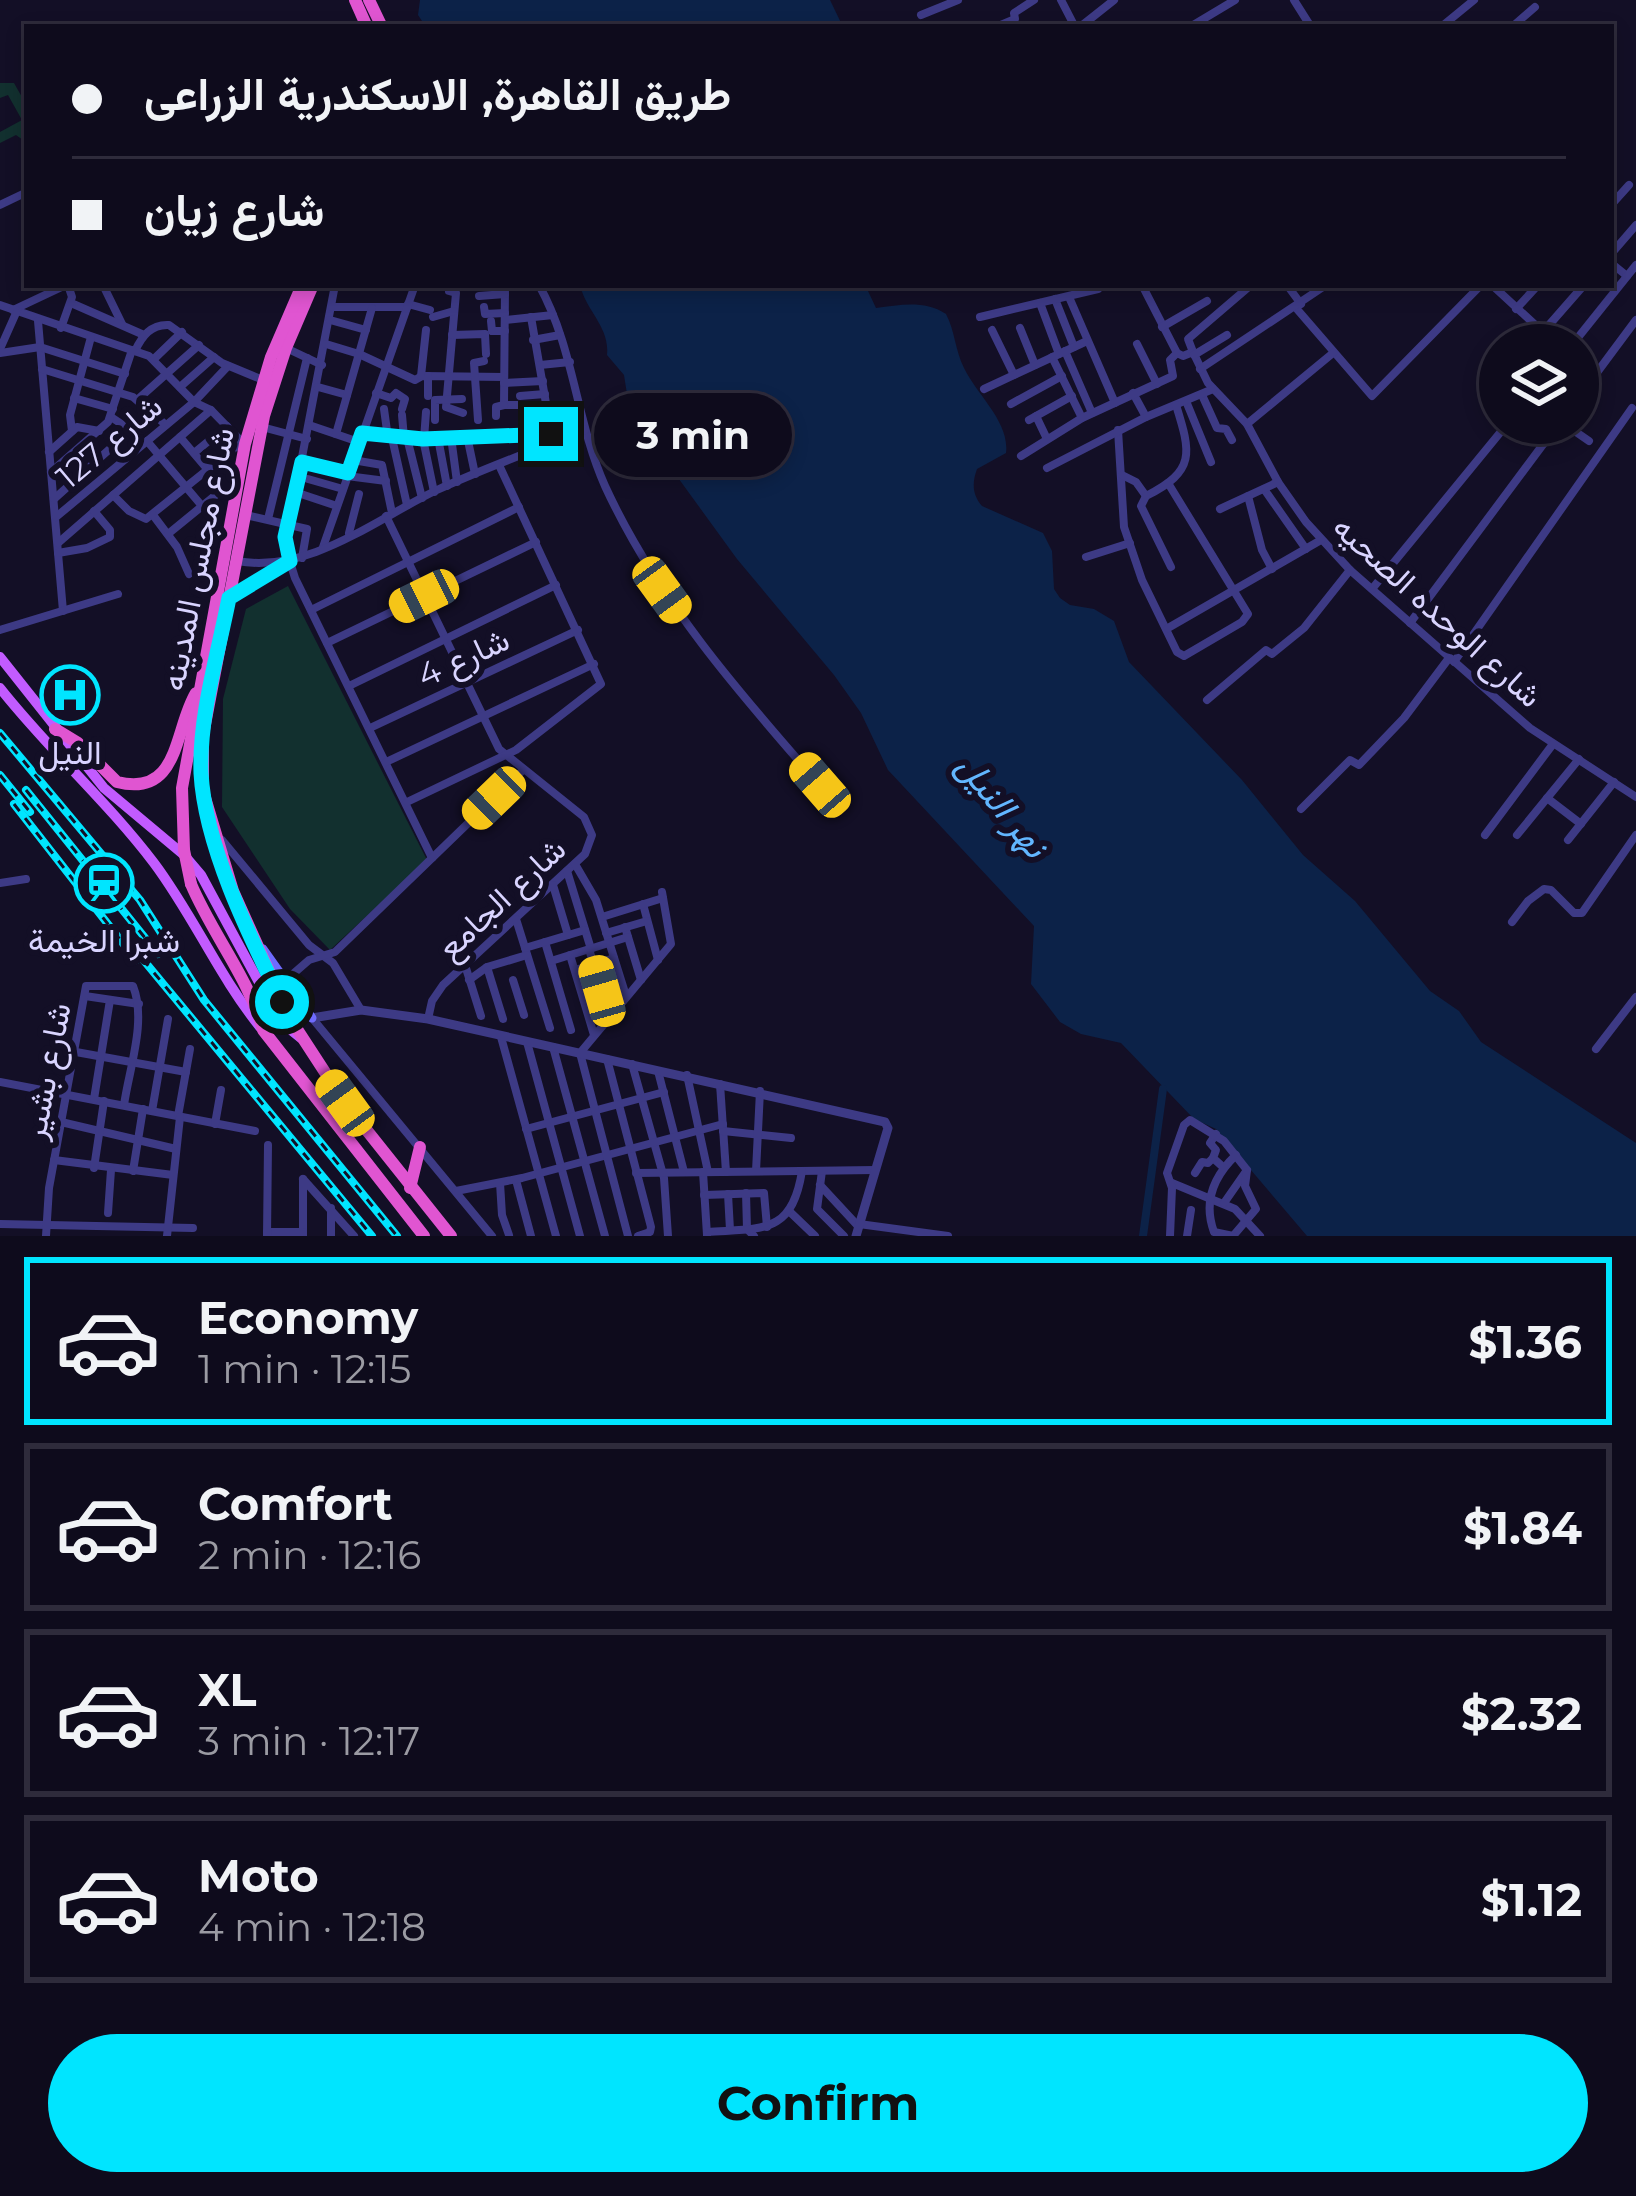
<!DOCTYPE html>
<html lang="en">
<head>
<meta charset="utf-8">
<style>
	body { margin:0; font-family:Montserrat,Vazirmatn,sans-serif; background:#171425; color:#f1f3f6; height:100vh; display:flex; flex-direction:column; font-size:45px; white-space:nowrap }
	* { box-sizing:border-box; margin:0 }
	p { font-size:39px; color:#9b9ba3 }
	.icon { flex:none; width:66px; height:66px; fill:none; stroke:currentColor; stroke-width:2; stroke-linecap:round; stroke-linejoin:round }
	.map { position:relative; height:1236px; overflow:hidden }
	.sheet { display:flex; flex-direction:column; background:#0e0b1c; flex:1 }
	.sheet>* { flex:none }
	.banner { position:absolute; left:24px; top:24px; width:1590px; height:264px; border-radius:0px; box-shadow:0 6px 18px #0003,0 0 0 3px #2e2b3b; display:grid; align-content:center; height:264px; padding:0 48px; background:#0e0b1c }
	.buttons { position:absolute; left:1479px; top:324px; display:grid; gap:24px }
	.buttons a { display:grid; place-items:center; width:120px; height:120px; border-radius:50%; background:#0e0b1c; box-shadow:0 6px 18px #0003,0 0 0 3px #2e2b3b; font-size:60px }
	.end { position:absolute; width:54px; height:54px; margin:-27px; border:15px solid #00e5ff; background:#111; box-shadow:0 0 0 6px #111 }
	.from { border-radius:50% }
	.bubble { position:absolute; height:84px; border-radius:42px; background:#0e0b1c; box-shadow:0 6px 18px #0003,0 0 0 3px #2e2b3b; font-size:39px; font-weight:700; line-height:84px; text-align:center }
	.car { position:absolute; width:36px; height:72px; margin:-36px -18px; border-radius:15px; box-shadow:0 0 9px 3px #0007; background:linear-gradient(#f5c518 24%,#345 0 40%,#f5c518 0 76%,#345 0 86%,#f5c518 0) }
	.banner b { display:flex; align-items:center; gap:42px; height:114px; font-size:45px }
	.banner b+b { border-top:3px solid #2e2b3b }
	.banner i { width:30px; height:30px; background:#f1f3f6 }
	ul { padding:21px 0 0; list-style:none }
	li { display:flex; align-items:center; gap:36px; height:168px; margin:0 24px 18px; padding:0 24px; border:6px solid #2e2b3b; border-radius:0px }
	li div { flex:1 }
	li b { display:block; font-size:45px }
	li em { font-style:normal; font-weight:700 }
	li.selected { border-color:#00e5ff }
	li>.icon { width:108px; height:108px; stroke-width:1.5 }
	.action { display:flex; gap:24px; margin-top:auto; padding:24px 48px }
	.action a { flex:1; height:138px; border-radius:72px; background:#00e5ff; color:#111; font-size:48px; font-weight:700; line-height:138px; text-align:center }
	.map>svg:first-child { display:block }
</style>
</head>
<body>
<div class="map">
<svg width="1636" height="1236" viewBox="0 0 1636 1236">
	<rect width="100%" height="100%" fill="#130f26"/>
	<!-- green -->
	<g fill="#12302f">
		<polygon points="0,83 14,83 27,106 27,138 23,140 16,135 0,143 0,132 22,120 8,95 0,98"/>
		<polygon points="288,586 427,860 330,950 290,909 222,807 223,699 246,609"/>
	</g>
	<!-- water -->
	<g fill="#0c2248">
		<polygon points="420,0 830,0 843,27 426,27 418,15"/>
		<path d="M580,285H871L868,291L876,308C901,305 924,300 946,314C955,331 955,350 964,368C977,395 1010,422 1006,453L977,469C972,483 972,494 982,506L1043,533L1052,551L1054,589L1060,598L1070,605L1094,609L1114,621L1129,662L1242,780L1303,855L1355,901L1430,991L1459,1011L1481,1042L1636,1143V1236H1307L1216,1129L1194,1119L1121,1043L1081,1034L1060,1022L1031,984L1034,926L888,770L861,713L834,675L737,559L676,475L627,394L624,375L607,355C610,327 586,311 580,285Z"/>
	</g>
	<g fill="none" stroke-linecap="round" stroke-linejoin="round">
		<!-- canal -->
		<polyline stroke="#0c2248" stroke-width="8" points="1143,1236 1163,1089"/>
		<!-- minor -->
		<g stroke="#3d3a85" stroke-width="8">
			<polyline points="1061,0 1075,27"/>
			<polyline points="1294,0 1311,27"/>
			<polyline points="921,15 958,0"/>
			<polyline points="996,27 1015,19 1014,13 1034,0"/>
			<polyline points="1080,27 1114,0"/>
			<polyline points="1190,27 1235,0"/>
			<polyline points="1441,27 1474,0"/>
			<polyline points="1512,27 1535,7"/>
			<polyline points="0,205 27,192"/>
			<polyline points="1611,205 1629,185"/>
			<polyline points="1611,254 1636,225"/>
			<polyline points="1611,263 1627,276"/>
			<polyline points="103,285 122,324"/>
			<polyline points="335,285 285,546 295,578 432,858"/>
			<path d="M539,285C574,348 576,421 605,486C657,599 739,693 820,785"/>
			<polyline points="1142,285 1177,353 1183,356 1193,352 1208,383 1247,424 1278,482 1306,522 1350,570 1530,728 1636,797"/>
			<polyline points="1287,285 1301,304"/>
			<polyline points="1492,285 1557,345"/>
			<polyline points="505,286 504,405 520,405"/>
			<polyline points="449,291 456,293 446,407 463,413"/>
			<polyline points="479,296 505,294"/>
			<polyline points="1069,297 1115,403"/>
			<polyline points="1055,299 1074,347"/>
			<polyline points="71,303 144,335"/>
			<polyline points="1040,303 1059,354"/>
			<polyline points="408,304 430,310"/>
			<polyline points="0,305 149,356 194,402 211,410 243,443"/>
			<polyline points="332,307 407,307"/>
			<polyline points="484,307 485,314 505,313"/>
			<polyline points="1296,308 1372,396 1481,285"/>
			<polyline points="1516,309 1538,285"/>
			<polyline points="13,310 66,285"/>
			<polyline points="433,317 454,311"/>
			<polyline points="531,317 552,438"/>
			<polyline points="980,317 1098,289"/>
			<polyline points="330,320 366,330"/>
			<polyline points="505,320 553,315"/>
			<polyline points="38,321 63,611"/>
			<polyline points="491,321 492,331 505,331"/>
			<polyline points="1162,327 1207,301"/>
			<polyline points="61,328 72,297 68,285"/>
			<polyline points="1020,328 1035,365"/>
			<polyline points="992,330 1014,375"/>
			<polyline points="1542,333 1584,285"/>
			<polyline points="452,335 485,334 486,354"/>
			<polyline points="533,340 560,335"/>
			<polyline points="326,344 359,354 415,380 422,376 504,377"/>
			<polyline points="1137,344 1157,384"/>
			<polyline points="1572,345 1636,265"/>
			<polyline points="286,348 322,365"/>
			<polyline points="0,349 16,313"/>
			<path d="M135,351C142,336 151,324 169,325L222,363L263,380"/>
			<polyline points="1065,351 1092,413"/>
			<polyline points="1193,352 1188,339 1251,285"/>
			<polyline points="0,353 40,347 125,374"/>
			<polyline points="1194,355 1227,335"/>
			<polyline points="1052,357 1082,418"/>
			<polyline points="154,359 182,332"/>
			<polyline points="540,365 570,362"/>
			<polyline points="42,369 133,397 166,425"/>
			<polyline points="1200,369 1326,285"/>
			<polyline points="421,376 426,330"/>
			<polyline points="504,383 543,381"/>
			<polyline points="180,387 214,357"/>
			<polyline points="318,387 347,395"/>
			<polyline points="984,389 1087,341"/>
			<polyline points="376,393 391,398 396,393 405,399 402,409"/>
			<polyline points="1133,393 1146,417"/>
			<polyline points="1202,395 1217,428 1226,429 1232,440"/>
			<polyline points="428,396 428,376"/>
			<polyline points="520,396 545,394"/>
			<polyline points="74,398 113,409"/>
			<polyline points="1578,398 1636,320"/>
			<polyline points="137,400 199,345"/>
			<polyline points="1186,401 1211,462"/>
			<polyline points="1011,404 1062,376"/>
			<polyline points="384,409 388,438"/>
			<polyline points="402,415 404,438"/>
			<polyline points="496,416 496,407 504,405"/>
			<polyline points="1036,416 1047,439"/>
			<polyline points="111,417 132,431"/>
			<polyline points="435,420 435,400 462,399"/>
			<polyline points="478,420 474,363 484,361"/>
			<polyline points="1029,420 1072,396"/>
			<polyline points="1563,423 1589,441"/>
			<polyline points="1247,424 1333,353"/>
			<polyline points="309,425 359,442"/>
			<polyline points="262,427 307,439"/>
			<polyline points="1118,430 1124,527 1142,580 1177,652 1184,656 1242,622 1248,614 1168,483"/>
			<polyline points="72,431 70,415 91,337"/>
			<polyline points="362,433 424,439 551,434"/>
			<polyline points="336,434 372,308"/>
			<polyline points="467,436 475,474"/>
			<polyline points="180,437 208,470"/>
			<polyline points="451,437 457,482"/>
			<polyline points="392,438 407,505"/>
			<polyline points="407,438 422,498"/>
			<polyline points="438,438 447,486"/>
			<polyline points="423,439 434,492"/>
			<polyline points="424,439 426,412"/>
			<polyline points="147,441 202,506"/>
			<polyline points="49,452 77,427 99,431"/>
			<polyline points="194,453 227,426"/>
			<polyline points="1021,456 1082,418 1173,376 1170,360 1177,353"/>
			<polyline points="353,460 382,465 392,513"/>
			<polyline points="303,462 348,473"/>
			<polyline points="1047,468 1146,417 1213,389"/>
			<polyline points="51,472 108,422 132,350"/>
			<path d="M1122,475L1136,482L1146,496C1196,471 1191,453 1176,405"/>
			<polyline points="347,476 386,481"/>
			<polyline points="308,479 343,489"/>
			<polyline points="1264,489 1306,549"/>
			<polyline points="295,492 337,506"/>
			<polyline points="113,495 129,511 146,519 242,442"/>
			<polyline points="1146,496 1141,506 1171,567"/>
			<polyline points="1248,496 1262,550 1272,569"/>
			<polyline points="54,499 151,412"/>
			<polyline points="1220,509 1278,482"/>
			<polyline points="153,515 177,547 189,574"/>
			<polyline points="246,515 307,529 302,558"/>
			<polyline points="386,516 499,749 584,817 592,835 585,854 443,985 432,1001 428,1019"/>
			<polyline points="56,517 194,402 228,366"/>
			<polyline points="268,519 307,358"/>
			<polyline points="349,533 359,494"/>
			<polyline points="168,534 239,476"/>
			<polyline points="58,543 211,410"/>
			<polyline points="323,547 415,285"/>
			<polyline points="58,553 87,548 110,537 110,530 94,511"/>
			<polyline points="1086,557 1130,543"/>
			<path d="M237,561C309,574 374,520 437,490C485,468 535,450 585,430"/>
			<polyline points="1372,589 1508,423"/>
			<polyline points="230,597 284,565"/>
			<polyline points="311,610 519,507"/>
			<polyline points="1410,623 1559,423"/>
			<polyline points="1168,628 1321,540"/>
			<polyline points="0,630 118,594"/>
			<polyline points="327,643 536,542"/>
			<polyline points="1454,662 1632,408"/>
			<polyline points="349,686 556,585"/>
			<polyline points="1207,700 1266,650 1272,654 1304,628 1350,570"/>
			<polyline points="370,728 578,630"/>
			<polyline points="386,762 594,664"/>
			<polyline points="1547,798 1581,824"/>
			<polyline points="407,802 516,750 601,684 499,465"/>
			<polyline points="1301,809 1350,760 1359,765 1404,718 1449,658"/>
			<polyline points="1485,835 1553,744"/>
			<polyline points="1517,835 1579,759"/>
			<polyline points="222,840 309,945 333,963 361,1010"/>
			<polyline points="1568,840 1614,782"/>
			<polyline points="575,864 596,900 626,996"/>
			<polyline points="567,871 591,949"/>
			<polyline points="0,883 26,879"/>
			<polyline points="553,885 568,935"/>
			<polyline points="643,904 658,960"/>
			<polyline points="602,917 663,898"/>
			<polyline points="516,919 550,1028"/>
			<polyline points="1512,922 1528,901 1544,889 1551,890 1574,913 1582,913 1636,835"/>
			<polyline points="625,927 641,980"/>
			<polyline points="606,933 647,921"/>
			<polyline points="545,942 571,1030"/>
			<polyline points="525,948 585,930"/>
			<polyline points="589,949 609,1017"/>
			<polyline points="570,955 594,1035"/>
			<polyline points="551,961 628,937"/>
			<polyline points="465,965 481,1016"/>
			<polyline points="487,967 503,1019"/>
			<polyline points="575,970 614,958"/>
			<polyline points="286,980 309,960 335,952 522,771"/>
			<polyline points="469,980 487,967 527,955"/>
			<polyline points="513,980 524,1015"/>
			<polyline points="85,996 139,1004"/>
			<polyline points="312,1018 492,1236"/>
			<polyline points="501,1037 556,1236"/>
			<polyline points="527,1042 580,1236"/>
			<polyline points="553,1047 605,1236"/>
			<polyline points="1596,1049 1636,997"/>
			<polyline points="76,1052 186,1072"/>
			<polyline points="607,1059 651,1227 650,1232 638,1236"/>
			<polyline points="632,1064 664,1178 668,1236"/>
			<polyline points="658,1071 684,1172"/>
			<polyline points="687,1075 708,1172"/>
			<polyline points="0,1082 255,1131"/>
			<polyline points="720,1084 726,1172"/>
			<polyline points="94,1099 110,1000"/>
			<polyline points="152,1111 168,1019"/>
			<polyline points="178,1116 190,1049"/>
			<polyline points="61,1122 176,1149"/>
			<polyline points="215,1124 221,1090"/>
			<polyline points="526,1129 664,1092"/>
			<polyline points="723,1131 791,1138"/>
			<polyline points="1216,1134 1210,1143 1216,1150 1213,1158 1223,1167"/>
			<polyline points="54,1160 173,1175"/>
			<polyline points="94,1168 104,1101"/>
			<polyline points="133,1171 143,1109"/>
			<polyline points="756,1171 760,1091"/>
			<polyline points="822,1171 817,1209 844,1236"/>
			<polyline points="703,1172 707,1235"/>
			<polyline points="636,1173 875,1170"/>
			<polyline points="1195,1173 1202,1162 1208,1163 1213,1158"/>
			<polyline points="303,1179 354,1236"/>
			<polyline points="303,1179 303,1236"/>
			<polyline points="516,1180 531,1236"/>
			<polyline points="500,1183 502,1215 509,1235"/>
			<polyline points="1172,1183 1235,1209 1260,1236"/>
			<polyline points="820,1185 858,1226"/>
			<polyline points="456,1191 522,1178 723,1124"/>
			<polyline points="746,1193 747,1229 754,1236"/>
			<polyline points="728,1194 730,1230"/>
			<polyline points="704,1195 764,1193 767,1227"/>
			<polyline points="1224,1203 1247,1170"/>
			<polyline points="331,1208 331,1236"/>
			<polyline points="789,1211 815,1236"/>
			<polyline points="108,1213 111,1170"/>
			<polyline points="0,1224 193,1228"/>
			<polyline points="859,1224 948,1236"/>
			<polyline points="267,1232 303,1232"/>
			<path d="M707,1232C762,1228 792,1235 802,1171"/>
			<path d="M46,1236L49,1188L86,986H133C147,1021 129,1069 124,1105"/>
			<polyline points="167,1236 180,1117"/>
			<polyline points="267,1236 268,1145"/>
			<polyline points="628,1236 580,1053 671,944 662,892"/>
			<polyline points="1170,1236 1172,1188 1167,1173 1184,1125 1190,1120 1224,1141 1247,1170 1245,1186 1256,1209 1233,1236"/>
			<polyline points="1187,1236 1191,1210"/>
			<path d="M1233,1236L1214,1232C1203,1202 1214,1176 1236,1155"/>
		</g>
		<!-- tertiary -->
		<polyline stroke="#3d3a85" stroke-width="9" points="312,1018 361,1010 428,1019 885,1122 888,1128 856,1236"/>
		<!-- secondary -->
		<polyline stroke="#6f6bff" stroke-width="9" points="263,949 312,1018"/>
		<!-- primary -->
		<g stroke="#c25bff" stroke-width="10">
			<polyline points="0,657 104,788 184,855 201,875 280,1021 301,1038"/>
			<path d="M0,688C48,749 107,801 154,863C193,915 219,976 260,1027"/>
		</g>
		<!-- trunk -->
		<g stroke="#e055d1" stroke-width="12">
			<polyline points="355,0 367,27"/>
			<polyline points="369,0 382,27"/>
			<polyline points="313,285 286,348 264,416 203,735 203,791 233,891 291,1020 345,1103 451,1236"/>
			<path d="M55,729L78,743L117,782C180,798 174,729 196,693"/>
			<polyline points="184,850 182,788 245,444 271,357 302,285"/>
			<path d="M191,884C212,934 249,978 263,1030L424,1236"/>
			<polyline points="410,1188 420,1147"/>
		</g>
		<defs>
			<g id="rail">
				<polyline points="0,733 140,900 204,1000 397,1236"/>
				<polyline points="0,775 30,812"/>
				<polyline points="26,790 158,954"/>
				<polyline points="14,804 136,960"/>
				<polyline points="131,945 372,1236"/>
			</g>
		</defs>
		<!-- rail casing -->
		<use href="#rail" stroke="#00e5ff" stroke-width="8"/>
		<!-- rail -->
		<use href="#rail" stroke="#130f26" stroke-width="3" stroke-dasharray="9" stroke-linecap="butt"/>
		<!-- trunk-bridge -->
		<polyline stroke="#e055d1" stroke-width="12" points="184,850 191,884"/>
	</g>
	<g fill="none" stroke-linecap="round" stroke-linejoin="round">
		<!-- route -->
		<path stroke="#00e5ff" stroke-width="15" d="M282,1002C250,937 205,847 201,773C199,716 218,654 229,598L290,561L285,537L302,462L348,473L362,433L423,439L551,434"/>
	</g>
	<!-- icons -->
	<defs>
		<symbol id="hospital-ring" viewBox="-11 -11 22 22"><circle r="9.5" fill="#130f26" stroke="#00e5ff" stroke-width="1.5"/><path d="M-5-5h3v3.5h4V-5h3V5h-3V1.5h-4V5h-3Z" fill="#00e5ff"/></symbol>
		<symbol id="station-ring" viewBox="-11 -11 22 22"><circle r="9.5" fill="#130f26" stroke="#00e5ff" stroke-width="1.5"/><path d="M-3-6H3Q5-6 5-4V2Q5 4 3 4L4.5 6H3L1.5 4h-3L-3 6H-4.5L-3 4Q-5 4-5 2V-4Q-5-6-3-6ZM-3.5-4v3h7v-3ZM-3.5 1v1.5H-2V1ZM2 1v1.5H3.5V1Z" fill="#00e5ff"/></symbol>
	</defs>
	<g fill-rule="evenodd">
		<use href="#hospital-ring" x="37" y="662" width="66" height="66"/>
		<use href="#station-ring" x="71" y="850" width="66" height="66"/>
	</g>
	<g text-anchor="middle" stroke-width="12" stroke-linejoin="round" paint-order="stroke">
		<!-- street labels -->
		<g font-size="33" fill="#d9d4ff" stroke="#130f26">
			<text transform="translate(109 441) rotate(-40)" y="12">شارع 127</text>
			<text transform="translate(197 559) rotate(-79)" y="12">شارع مجلس المدينه</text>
			<text transform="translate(1438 611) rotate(42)" y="12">شارع الوحده الصحيه</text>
			<text transform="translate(463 657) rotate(-25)" y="12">شارع 4</text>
			<text transform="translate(501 898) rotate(-43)" y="12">شارع الجامع</text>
			<text transform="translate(46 1071) rotate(-79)" y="12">شارع بشير</text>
		</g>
		<!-- poi labels -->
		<g font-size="33" fill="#d9d4ff" stroke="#130f26">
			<text x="70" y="764">النيل</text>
			<text x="104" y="952">شبرا الخيمة</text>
		</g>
		<!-- water labels -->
		<g font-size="36" font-style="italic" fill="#62b6ff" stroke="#130f26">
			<text transform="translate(1003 805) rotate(51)" y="13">نهر النيل</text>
		</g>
	</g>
</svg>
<div class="buttons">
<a><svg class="icon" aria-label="layers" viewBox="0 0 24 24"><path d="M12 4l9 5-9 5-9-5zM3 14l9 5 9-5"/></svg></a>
</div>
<i class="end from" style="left:282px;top:1002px"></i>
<i class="end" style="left:551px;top:434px"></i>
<div class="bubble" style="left:594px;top:393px;width:198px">3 min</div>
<i class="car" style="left:662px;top:590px;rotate:144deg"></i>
<i class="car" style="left:424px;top:596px;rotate:244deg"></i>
<i class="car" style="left:820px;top:785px;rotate:319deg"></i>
<i class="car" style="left:494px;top:798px;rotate:226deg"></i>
<i class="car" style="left:602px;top:991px;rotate:344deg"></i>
<i class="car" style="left:345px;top:1103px;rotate:324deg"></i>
<div class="banner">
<b><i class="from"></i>طريق القاهرة, الاسكندرية الزراعى</b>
<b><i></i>شارع زيان</b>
</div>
</div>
<section class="sheet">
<ul>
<li class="selected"><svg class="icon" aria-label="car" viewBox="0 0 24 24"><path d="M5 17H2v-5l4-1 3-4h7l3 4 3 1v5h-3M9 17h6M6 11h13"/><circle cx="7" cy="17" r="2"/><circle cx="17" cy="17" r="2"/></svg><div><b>Economy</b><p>1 min · 12:15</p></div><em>$1.36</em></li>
<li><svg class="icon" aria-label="car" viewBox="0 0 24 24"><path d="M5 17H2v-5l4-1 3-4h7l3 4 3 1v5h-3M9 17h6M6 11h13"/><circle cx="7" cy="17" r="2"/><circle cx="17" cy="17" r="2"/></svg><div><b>Comfort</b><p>2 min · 12:16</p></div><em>$1.84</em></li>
<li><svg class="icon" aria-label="car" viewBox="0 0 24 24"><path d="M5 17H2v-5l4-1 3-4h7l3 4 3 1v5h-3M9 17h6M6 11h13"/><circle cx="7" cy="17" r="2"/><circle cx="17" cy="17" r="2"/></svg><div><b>XL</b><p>3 min · 12:17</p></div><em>$2.32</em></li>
<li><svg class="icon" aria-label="car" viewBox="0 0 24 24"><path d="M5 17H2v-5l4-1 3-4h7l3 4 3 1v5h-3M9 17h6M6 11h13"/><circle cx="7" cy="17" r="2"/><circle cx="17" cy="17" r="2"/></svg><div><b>Moto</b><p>4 min · 12:18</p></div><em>$1.12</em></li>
</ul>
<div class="action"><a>Confirm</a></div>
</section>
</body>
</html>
